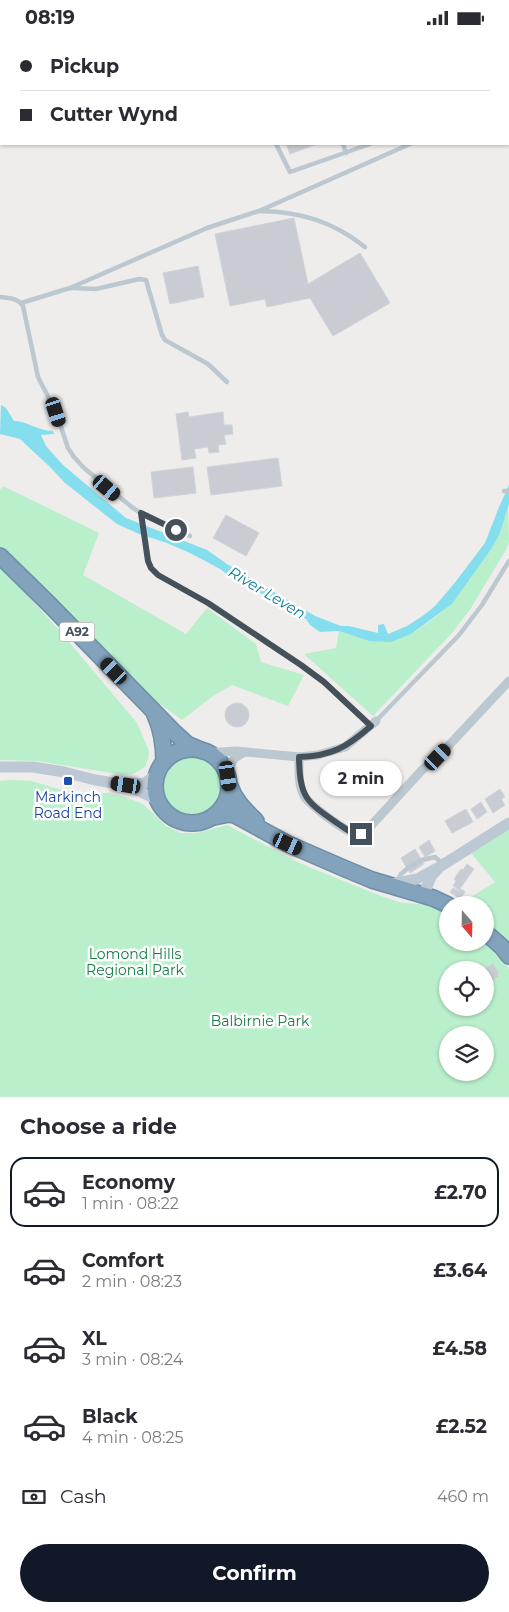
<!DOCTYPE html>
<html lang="en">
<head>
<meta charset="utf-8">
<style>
	body { margin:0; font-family:Montserrat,sans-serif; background:#f7f7f7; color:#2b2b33; height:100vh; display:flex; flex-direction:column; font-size:19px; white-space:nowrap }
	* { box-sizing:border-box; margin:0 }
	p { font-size:16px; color:#7c7c81 }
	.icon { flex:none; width:28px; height:28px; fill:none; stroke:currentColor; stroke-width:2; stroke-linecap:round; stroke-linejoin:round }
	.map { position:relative; height:1062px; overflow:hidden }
	.sheet { display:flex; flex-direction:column; background:#fff; flex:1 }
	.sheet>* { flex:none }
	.banner { position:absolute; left:0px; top:0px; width:510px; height:110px; box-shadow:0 1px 4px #0004; display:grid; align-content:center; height:110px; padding:0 20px; background:#fff }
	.needle { width:32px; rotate:160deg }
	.fabs { position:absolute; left:439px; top:861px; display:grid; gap:10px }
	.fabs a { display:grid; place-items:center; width:55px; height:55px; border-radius:50%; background:#fff; box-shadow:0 1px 4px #0004; font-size:25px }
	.end { position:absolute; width:22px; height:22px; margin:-11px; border:6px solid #44515a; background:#fff; box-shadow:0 0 0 2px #fff }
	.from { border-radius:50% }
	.bubble { position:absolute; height:35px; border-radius:18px; background:#fff; box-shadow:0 1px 4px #0004; font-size:16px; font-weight:700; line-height:35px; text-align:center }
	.car { position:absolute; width:15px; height:30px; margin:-15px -8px; border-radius:6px; box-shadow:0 0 4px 1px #0007; background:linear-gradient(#222 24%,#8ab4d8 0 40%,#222 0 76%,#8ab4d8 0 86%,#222 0) }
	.banner b { display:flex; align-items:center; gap:18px; height:48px; font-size:19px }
	.banner b+b { border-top:1px solid #e1e1e2 }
	.banner i { width:12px; height:12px; background:#2b2b33 }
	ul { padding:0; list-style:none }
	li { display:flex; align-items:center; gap:15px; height:70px; margin:0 10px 8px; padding:0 10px; border:2px solid transparent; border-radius:15px }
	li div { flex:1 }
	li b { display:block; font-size:19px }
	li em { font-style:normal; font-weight:700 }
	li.current { border-color:#111827 }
	li>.icon { width:45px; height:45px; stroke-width:1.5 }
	h2 { padding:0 20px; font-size:22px; line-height:60px }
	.pay { display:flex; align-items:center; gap:12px; height:55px; padding:0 20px; font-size:19px }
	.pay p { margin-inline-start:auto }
	.primary-button { display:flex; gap:10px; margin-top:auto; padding:10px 20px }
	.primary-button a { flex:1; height:58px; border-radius:30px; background:#111827; color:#fff; font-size:20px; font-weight:700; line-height:58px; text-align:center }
	.status { display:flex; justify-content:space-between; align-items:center; height:35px; padding:0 25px; background:#fff; direction:ltr }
	.status svg { height:14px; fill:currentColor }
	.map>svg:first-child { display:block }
</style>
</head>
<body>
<div class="status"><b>08:19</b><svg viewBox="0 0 49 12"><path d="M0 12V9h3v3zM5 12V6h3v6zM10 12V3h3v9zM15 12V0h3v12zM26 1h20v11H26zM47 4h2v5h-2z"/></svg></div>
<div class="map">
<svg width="509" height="1062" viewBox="0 0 509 1062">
	<rect width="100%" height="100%" fill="#efecec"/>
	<!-- green -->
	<g fill="#b9efca" fill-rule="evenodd">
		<polygon points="3,451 99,498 83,540 186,599 207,573 256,609 261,627 304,640 288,671 232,650 213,661 182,685 157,667 0,513 0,455"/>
		<polygon points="508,471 509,507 507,513 471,573 452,598 373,681 304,619 336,613 339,596 369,606 411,599 429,587 452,569 492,513 500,498"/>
		<polygon points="0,530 59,595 137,688 149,716 148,724 145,732 133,739 125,740 37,726 0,725"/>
		<circle cx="193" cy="752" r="30"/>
		<path d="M13,745L31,746L76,759L108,758L125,762L143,769L166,791L181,798H197L227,790L297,827L331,841L381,861L399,867L427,870L447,879L448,908L485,906L497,918L509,934V1062H0V746ZM448,935H485V972H448ZM448,1000H485V1038H448Z"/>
		<polygon points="509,794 509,909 485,885 485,870 467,870 463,867 495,847 471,818"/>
	</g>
	<!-- water -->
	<path fill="#85deed" d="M1,370L6,373L14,386C27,386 38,396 53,396L54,399L41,400L46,411L63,430L126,483L207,515L227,529L315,581L341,591H349L378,598V590L384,589L388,599L407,591L424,580L435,571L453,550L485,508L499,472L509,450V469L500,498L492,513L452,569L411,599L391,607L369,606L339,596L320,597L310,590L306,584L294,578L254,554L235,545L220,534L192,519L167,508L139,499L117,489L65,448L50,432L20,404L0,399Z"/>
	<!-- building -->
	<g fill="#c9ccd2" stroke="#d0d3d8">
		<polygon points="286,0 340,0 341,1 282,1"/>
		<polygon points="286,109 317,109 290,119"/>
		<polygon points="294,183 308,249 360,218 390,268 333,301 310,263 267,272 265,264 230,271 215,199"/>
		<polygon points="198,231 204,262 170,269 163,238"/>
		<polygon points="188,377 189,382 223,377 224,390 232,390 233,399 224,400 226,409 218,410 219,417 209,418 208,412 194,414 196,423 182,425 176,379"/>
		<polygon points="278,423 282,451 211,460 207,432"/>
		<polygon points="193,432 196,458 154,463 151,437"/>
		<polygon points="226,480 259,498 246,521 213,503"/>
		<circle cx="237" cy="680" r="12"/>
		<polygon points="500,754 505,762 501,764 505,770 493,778 485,764"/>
		<polygon points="481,767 487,777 477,784 471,774"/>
		<polygon points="466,774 473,787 452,798 445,786"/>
		<polygon points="429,805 435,816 425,822 419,812"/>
		<polygon points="415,814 424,829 410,838 401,823"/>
		<polygon points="467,829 474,834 459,855 453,851 456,846 454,844 461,834 463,835"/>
		<polygon points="453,853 459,856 461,854 465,857 460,864 450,857"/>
		<polygon points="493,929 499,938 497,939 499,941 491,946 489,944 485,946 485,935 475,934 482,930 484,934"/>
	</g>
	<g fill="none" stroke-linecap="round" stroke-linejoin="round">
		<defs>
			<g id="highway">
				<polyline points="0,521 50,570 175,698 187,709 203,716"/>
				<path d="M155,680C162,695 164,712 164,727"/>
				<circle cx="192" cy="751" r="37"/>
				<path d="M230,751C235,766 245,775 256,786"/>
				<polyline points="214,782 229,779 235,780 288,809 341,832 372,845 433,863 448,870"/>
				<polyline points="485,897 502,912 509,921"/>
			</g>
		</defs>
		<!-- highway casing -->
		<use href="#highway" stroke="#6e8ea9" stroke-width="18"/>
		<!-- lane -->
		<g stroke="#bcc8cf" stroke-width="4.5">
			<polyline points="509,24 509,23"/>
			<polyline points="276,109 290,137 370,109"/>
			<polyline points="343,109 346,118"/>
			<path d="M260,176C301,177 332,186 365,212"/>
			<polyline points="71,253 96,254 139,244 146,245 162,300 165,305 208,329 227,347"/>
			<path d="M0,262C8,263 18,263 23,271L38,342L56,377L68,413L74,422L84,433L133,473L149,483L190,501"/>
			<polyline points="21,268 70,253 207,193 259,176 410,109"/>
			<polyline points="504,456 509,456"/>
			<polyline points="141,478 148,526 151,533 158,540 208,568 301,630 324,647 370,690"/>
			<polyline points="376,686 459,600 482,570 509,526"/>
			<polyline points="397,846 401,839 408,833 422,825 435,822 443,829"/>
		</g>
		<!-- street -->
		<g stroke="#bcc8cf" stroke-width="9">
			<polyline points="208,718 236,716 299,722 318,720 345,712 376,686"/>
			<path d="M299,722C299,735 298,749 304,761C310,770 344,796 354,798C360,800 364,798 368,794L422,735L438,722L509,646"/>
			<path d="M228,741C231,727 231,723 245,717"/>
		</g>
		<!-- secondary -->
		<g stroke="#bcc9d4" stroke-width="11">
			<polyline points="0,732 33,732 64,737 95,745 126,750 158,765"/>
			<polyline points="128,750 145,748 157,739"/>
			<polyline points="392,849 417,844 441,831 509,788"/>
			<polyline points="423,860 432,840 438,834"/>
		</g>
		<!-- highway -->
		<use href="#highway" stroke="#83a3bd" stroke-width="15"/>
	</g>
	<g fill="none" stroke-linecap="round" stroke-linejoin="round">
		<!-- route -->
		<path stroke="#44515a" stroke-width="6" d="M176,495L141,478L148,526L151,533L158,540L208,568L301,630L324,647L371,691C347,712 332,721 299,722C300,762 305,766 337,788C345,793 351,799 361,799"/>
	</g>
	<!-- markers -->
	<rect fill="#1a4fb4" stroke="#fff" stroke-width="2" x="63" y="741" width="10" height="10" rx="2.5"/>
	<g text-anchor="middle" stroke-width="5" stroke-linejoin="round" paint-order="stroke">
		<!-- shield labels -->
		<rect fill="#fff" stroke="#7c858c" stroke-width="1" x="59.5" y="587.5" width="35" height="19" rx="4"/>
		<g font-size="12" font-weight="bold" fill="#44515a">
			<text x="77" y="601">A92</text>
		</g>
		<!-- transit labels -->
		<g font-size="14" fill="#164399" stroke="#fff">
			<text x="68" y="767">Markinch<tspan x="68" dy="16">Road End</tspan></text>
		</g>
		<!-- park labels -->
		<g font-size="14" fill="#147c42" stroke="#fff">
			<text x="135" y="924">Lomond Hills<tspan x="135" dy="16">Regional Park</tspan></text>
			<text x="260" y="991">Balbirnie Park</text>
		</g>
		<!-- water labels -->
		<g font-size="15" font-style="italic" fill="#0a7e91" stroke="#fff">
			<text transform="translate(267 558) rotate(31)" y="5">River Leven</text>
		</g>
	</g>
</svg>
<div class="fabs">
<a><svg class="needle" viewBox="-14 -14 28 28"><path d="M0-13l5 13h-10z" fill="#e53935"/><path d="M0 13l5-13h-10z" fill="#7c7c81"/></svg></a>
<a><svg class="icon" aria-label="locate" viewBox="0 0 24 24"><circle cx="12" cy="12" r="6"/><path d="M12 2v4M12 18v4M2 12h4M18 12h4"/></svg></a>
<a><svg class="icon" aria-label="layers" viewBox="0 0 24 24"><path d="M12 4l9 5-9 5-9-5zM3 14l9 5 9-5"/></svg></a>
</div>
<i class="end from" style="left:176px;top:495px"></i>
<i class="end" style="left:361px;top:799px"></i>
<div class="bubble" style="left:320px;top:726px;width:82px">2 min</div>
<i class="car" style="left:56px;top:377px;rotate:162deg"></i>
<i class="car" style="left:107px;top:453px;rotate:130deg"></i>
<i class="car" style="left:114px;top:636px;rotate:316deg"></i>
<i class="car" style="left:438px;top:722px;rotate:44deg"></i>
<i class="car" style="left:228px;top:741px;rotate:172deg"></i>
<i class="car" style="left:126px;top:750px;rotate:279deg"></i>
<i class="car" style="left:288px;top:809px;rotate:114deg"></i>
<div class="banner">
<b><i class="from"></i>Pickup</b>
<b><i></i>Cutter Wynd</b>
</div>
</div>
<section class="sheet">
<h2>Choose a ride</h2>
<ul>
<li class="current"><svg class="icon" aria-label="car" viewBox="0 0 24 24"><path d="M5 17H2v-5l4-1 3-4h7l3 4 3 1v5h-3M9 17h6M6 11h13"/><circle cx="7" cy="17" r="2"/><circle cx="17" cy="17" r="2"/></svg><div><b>Economy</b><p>1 min · 08:22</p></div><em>£2.70</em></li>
<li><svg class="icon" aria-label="car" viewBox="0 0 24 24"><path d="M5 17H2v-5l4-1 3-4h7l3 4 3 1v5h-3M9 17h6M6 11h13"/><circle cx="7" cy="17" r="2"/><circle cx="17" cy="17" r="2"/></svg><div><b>Comfort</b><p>2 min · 08:23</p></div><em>£3.64</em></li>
<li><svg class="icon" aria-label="car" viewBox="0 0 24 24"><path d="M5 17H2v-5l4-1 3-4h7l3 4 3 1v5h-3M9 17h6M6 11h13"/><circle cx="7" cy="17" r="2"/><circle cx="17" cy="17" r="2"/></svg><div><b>XL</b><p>3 min · 08:24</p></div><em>£4.58</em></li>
<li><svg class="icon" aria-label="car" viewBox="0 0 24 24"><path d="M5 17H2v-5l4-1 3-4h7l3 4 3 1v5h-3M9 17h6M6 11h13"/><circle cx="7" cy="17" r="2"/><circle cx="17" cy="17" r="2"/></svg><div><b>Black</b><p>4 min · 08:25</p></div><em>£2.52</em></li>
</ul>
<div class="pay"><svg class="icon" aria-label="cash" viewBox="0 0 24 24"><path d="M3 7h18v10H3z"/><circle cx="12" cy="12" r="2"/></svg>Cash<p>460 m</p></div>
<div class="primary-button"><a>Confirm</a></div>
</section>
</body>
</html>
